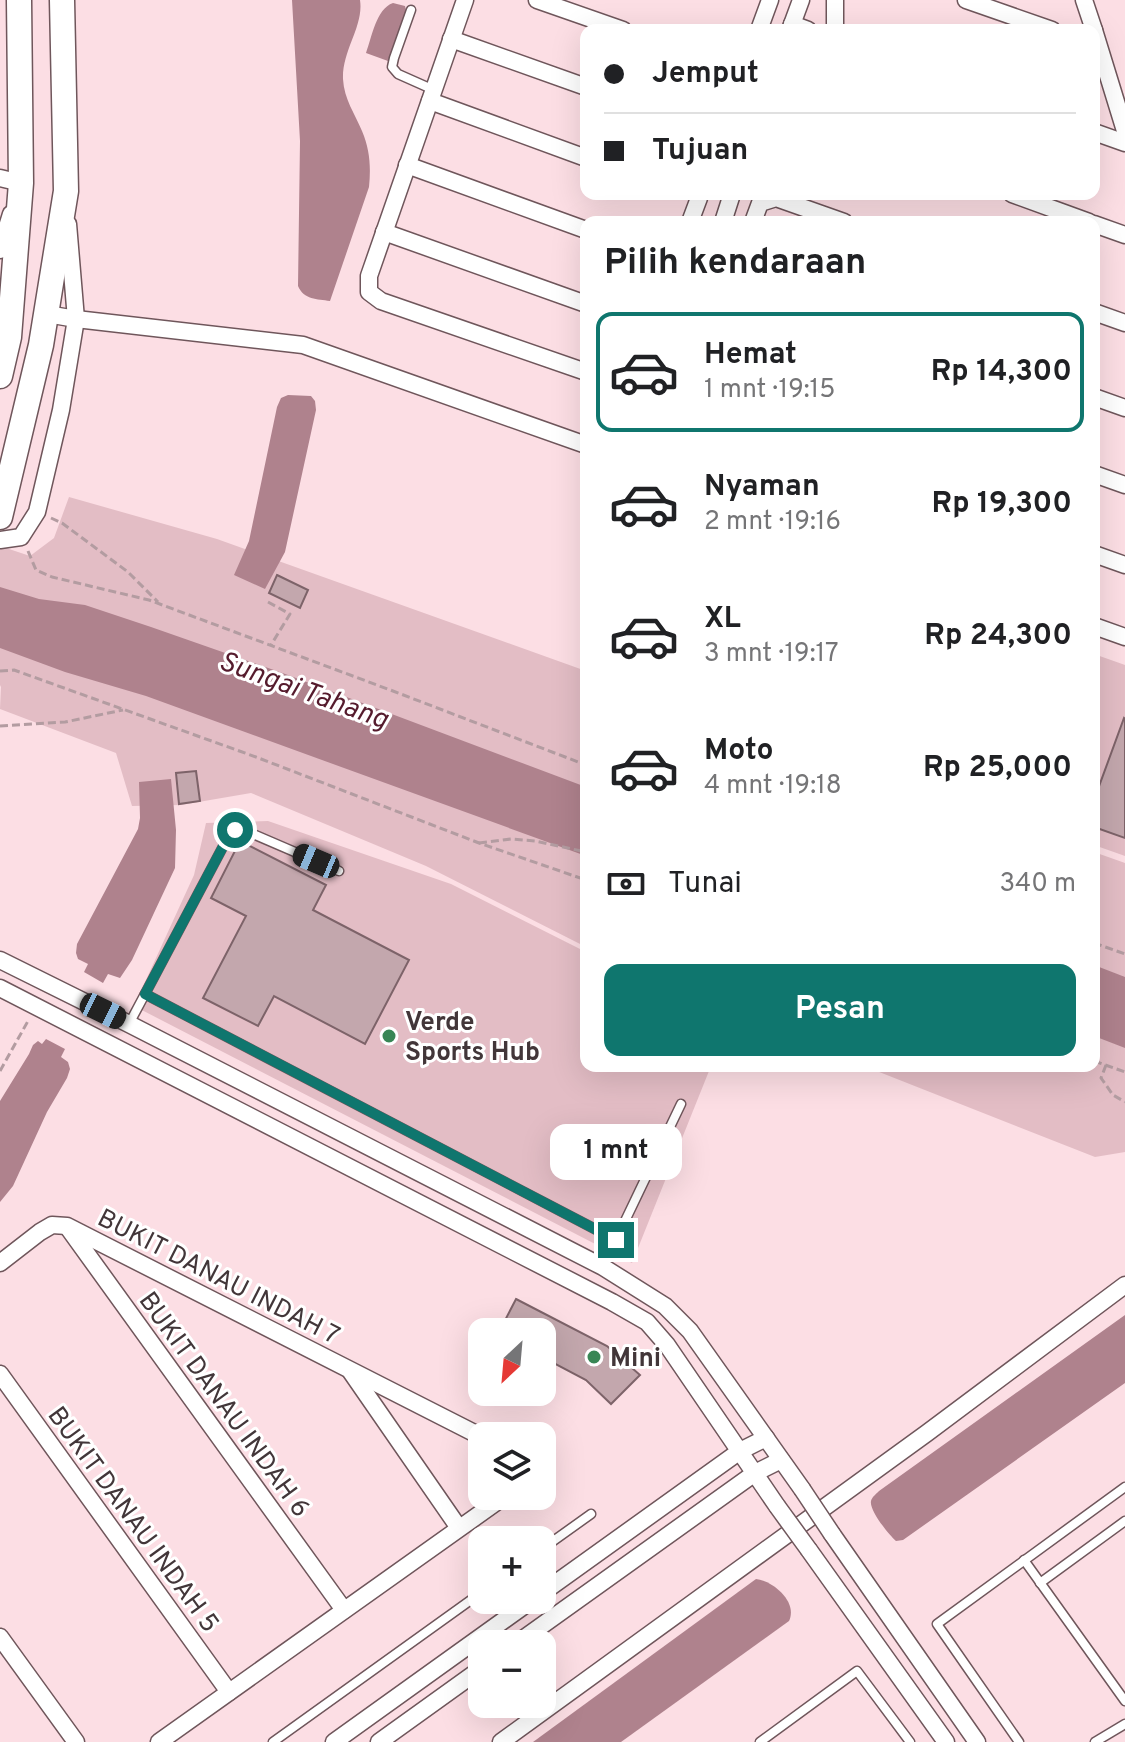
<!DOCTYPE html>
<html lang="id">
<head>
<meta charset="utf-8">
<style>
	body { margin:0; font-family:Overpass,sans-serif; background:#f6f6f6; color:#202124; height:100vh; display:flex; flex-direction:column; font-size:30px; white-space:nowrap }
	* { box-sizing:border-box; margin:0 }
	p { font-size:26px; color:#757577 }
	.icon { flex:none; width:44px; height:44px; fill:none; stroke:currentColor; stroke-width:2; stroke-linecap:round; stroke-linejoin:round }
	.map { position:relative; flex:1; overflow:hidden }
	.side { position:absolute; left:580px; top:216px; width:520px; height:856px; display:flex; flex-direction:column; background:#fff; border-radius:16px; box-shadow:0 8px 32px #0002 }
	.side>* { flex:none }
	.hud { position:absolute; left:580px; top:24px; width:520px; height:176px; border-radius:16px; box-shadow:0 8px 32px #0002; display:grid; align-content:center; height:176px; padding:0 24px; background:#fff }
	.needle { width:52px; rotate:206deg }
	.fabs { position:absolute; left:468px; top:1318px; display:grid; gap:16px }
	.fabs a { display:grid; place-items:center; width:88px; height:88px; border-radius:16px; background:#fff; box-shadow:0 8px 32px #0002; font-size:40px }
	.end { position:absolute; width:36px; height:36px; margin:-18px; border:10px solid #0f766e; background:#fff; box-shadow:0 0 0 4px #fff }
	.from { border-radius:50% }
	.bubble { position:absolute; height:56px; border-radius:16px; background:#fff; box-shadow:0 8px 32px #0002; font-size:26px; font-weight:700; line-height:56px; text-align:center }
	.car { position:absolute; width:24px; height:48px; margin:-24px -12px; border-radius:10px; box-shadow:0 0 6px 2px #0007; background:linear-gradient(#222 24%,#8ab4d8 0 40%,#222 0 76%,#8ab4d8 0 86%,#222 0) }
	.hud b { display:flex; align-items:center; gap:28px; height:76px; font-size:30px }
	.hud b+b { border-top:2px solid #e0e0e0 }
	.hud i { width:20px; height:20px; background:#202124 }
	ul { padding:0; list-style:none }
	li { display:flex; align-items:center; gap:24px; height:120px; margin:0 16px 12px; padding:0 8px; border:4px solid transparent; border-radius:16px }
	li div { flex:1 }
	li b { display:block; font-size:30px }
	li em { font-style:normal; font-weight:700 }
	li.selected { border-color:#0f766e }
	li>.icon { width:72px; height:72px; stroke-width:1.5 }
	h2 { padding:0 24px; font-size:36px; line-height:96px }
	.pay { display:flex; align-items:center; gap:20px; height:88px; padding:0 24px; font-size:30px }
	.pay p { margin-inline-start:auto }
	.button { display:flex; gap:16px; margin-top:auto; padding:16px 24px }
	.button a { flex:1; height:92px; border-radius:16px; background:#0f766e; color:#fff; font-size:32px; font-weight:700; line-height:92px; text-align:center }
	.map>svg:first-child { display:block }
</style>
</head>
<body>
<div class="map">
<svg width="1125" height="1742" viewBox="0 0 1125 1742">
	<rect width="100%" height="100%" fill="#fcdee4"/>
	<!-- green -->
	<g fill="#e3bdc5">
		<polygon points="69,497 217,539 586,671 586,947 426,866 251,793 181,805 132,806 116,753 0,709 1,687 0,685 0,546 30,556 54,538"/>
		<polygon points="1094,654 1125,665 1125,856 1094,845"/>
		<polygon points="268,821 451,884 586,952 586,1066 711,1066 632,1263 134,1006 194,875 206,823"/>
		<polygon points="1094,852 1125,863 1125,1152 1095,1157 864,1066 1094,1066"/>
	</g>
	<!-- water -->
	<g fill="#af828d">
		<path d="M292,0H360C364,26 342,50 343,79C344,99 355,114 362,131C370,150 371,167 369,187L330,301C317,299 304,300 298,286L300,141Z"/>
		<path d="M393,3L405,6L406,10L388,61L366,53C372,37 376,9 393,3Z"/>
		<polygon points="288,395 311,396 315,401 316,410 285,552 265,589 234,575 249,541 277,407 281,398"/>
		<polygon points="0,587 39,599 85,605 151,627 288,675 586,787 586,856 146,696 65,672 0,648"/>
		<polygon points="171,779 176,830 175,868 132,960 120,978 108,974 103,983 84,972 88,964 78,959 76,953 77,944 138,829 140,818 139,782"/>
		<polygon points="1094,965 1125,977 1125,1048 1094,1036"/>
		<polygon points="46,1039 65,1049 61,1057 68,1062 70,1069 67,1078 47,1112 13,1186 0,1202 0,1101 29,1054 33,1045 38,1041 42,1044"/>
		<path d="M1125,1315V1383L903,1540L896,1541C889,1535 869,1510 871,1501C872,1497 876,1494 879,1491Z"/>
		<path d="M756,1579C773,1581 798,1602 789,1621L621,1742H533Z"/>
	</g>
	<!-- building -->
	<g fill="#c3a7ad" stroke="#7d6369" stroke-width="2">
		<polygon points="277,575 308,590 300,608 269,593"/>
		<polygon points="1124,718 1125,719 1125,838 1094,827 1094,800"/>
		<polygon points="196,771 200,801 179,804 176,773"/>
		<polygon points="240,841 326,885 313,910 409,960 365,1044 274,996 258,1026 203,998 246,916 211,898"/>
		<polygon points="516,1299 607,1346 640,1375 611,1404 586,1380 542,1357 542,1332 499,1332"/>
	</g>
	<g fill="none" stroke-linecap="round" stroke-linejoin="round">
		<defs>
			<g id="lane">
				<polyline points="411,10 394,58 392,67 398,74 434,90"/>
				<polyline points="145,994 226,841 235,830 239,829 246,831 339,871"/>
				<polyline points="129,1024 145,994 616,1240"/>
				<polyline points="603,1267 681,1104"/>
				<polyline points="542,1549 591,1514"/>
				<polyline points="1024,1560 1125,1701"/>
				<polyline points="1040,1583 1125,1521"/>
				<polyline points="273,1742 482,1592"/>
				<polyline points="760,1742 857,1671 910,1742"/>
				<polyline points="1019,1742 937,1624 1125,1487"/>
				<polyline points="1095,1742 1125,1724"/>
			</g>
			<g id="street">
				<polyline points="465,0 369,276 369,292 381,301 586,372"/>
				<polyline points="537,0 623,30"/>
				<polyline points="966,0 1052,30"/>
				<polyline points="1084,0 1094,30"/>
				<polyline points="792,24 808,30"/>
				<polyline points="759,30 770,0"/>
				<polyline points="790,30 801,0"/>
				<polyline points="835,30 835,0"/>
				<polyline points="1094,30 1125,131"/>
				<polyline points="451,39 586,87"/>
				<polyline points="430,101 586,158"/>
				<polyline points="1094,132 1125,143"/>
				<polyline points="407,165 586,230"/>
				<polyline points="0,178 21,183 18,192"/>
				<polyline points="1012,194 1089,222"/>
				<polyline points="690,222 699,198 698,194"/>
				<polyline points="723,222 732,194"/>
				<polyline points="753,222 760,203 776,198 844,222"/>
				<polyline points="1094,224 1125,235"/>
				<polyline points="384,232 586,304"/>
				<polyline points="0,250 11,214"/>
				<polyline points="1094,312 1125,323"/>
				<polyline points="47,314 76,319 303,345 586,445"/>
				<polyline points="1094,397 1125,408"/>
				<polyline points="1094,474 1125,485"/>
				<polyline points="0,540 21,537 37,512 61,410 76,319 68,224"/>
				<polyline points="1094,554 1125,565"/>
				<polyline points="1094,626 1125,637"/>
				<polyline points="0,960 129,1024 603,1267 665,1306 690,1331 802,1489"/>
				<polyline points="0,988 612,1302 647,1322 667,1345 777,1506"/>
				<polyline points="69,1229 344,1610"/>
				<polyline points="0,1263 40,1232 52,1225 67,1226 482,1437"/>
				<polyline points="351,1372 459,1528"/>
				<polyline points="0,1374 229,1692"/>
				<polyline points="832,1534 977,1742"/>
				<polyline points="809,1550 946,1742"/>
				<polyline points="542,1593 740,1451 766,1438"/>
				<polyline points="0,1637 76,1742"/>
				<polyline points="516,1644 755,1473 781,1460"/>
				<polyline points="159,1742 505,1496"/>
				<polyline points="334,1742 532,1600"/>
				<polyline points="379,1742 482,1668"/>
				<polyline points="501,1742 927,1433 1125,1285"/>
			</g>
			<g id="secondary">
				<polyline points="0,376 9,337 21,183 19,0"/>
				<polyline points="0,517 41,345 66,191 62,0"/>
			</g>
		</defs>
		<!-- lane casing -->
		<use href="#lane" stroke="#6f565b" stroke-width="11"/>
		<!-- street casing -->
		<use href="#street" stroke="#6f565b" stroke-width="19"/>
		<!-- secondary casing -->
		<use href="#secondary" stroke="#6f565b" stroke-width="27"/>
		<!-- path -->
		<g stroke="#b39ca1" stroke-width="3" stroke-dasharray="8 4" stroke-linecap="butt">
			<polyline points="51,518 62,523 128,572 158,602"/>
			<polyline points="28,551 36,570 52,577 149,600 393,691 586,765"/>
			<polyline points="268,602 290,614 271,645"/>
			<polyline points="0,671 14,670 256,757 479,843 586,880"/>
			<polyline points="0,726 65,722 123,710"/>
			<polyline points="479,843 511,839 535,841 586,852"/>
			<polyline points="1094,943 1125,954"/>
			<polyline points="1094,1061 1125,1072"/>
			<polyline points="1106,1065 1101,1078 1113,1095 1125,1102"/>
			<polyline points="0,1071 28,1021"/>
		</g>
		<!-- lane -->
		<use href="#lane" stroke="#fff" stroke-width="8"/>
		<!-- street -->
		<use href="#street" stroke="#fff" stroke-width="16"/>
		<!-- secondary -->
		<use href="#secondary" stroke="#fff" stroke-width="24"/>
		<defs>
			<g id="street-bridge">
				<polyline points="802,1489 832,1534"/>
				<polyline points="777,1506 809,1550"/>
			</g>
		</defs>
		<!-- street-bridge casing -->
		<use href="#street-bridge" stroke="#6f565b" stroke-width="19" stroke-linecap="butt"/>
		<!-- street-bridge -->
		<use href="#street-bridge" stroke="#fff" stroke-width="16"/>
	</g>
	<g fill="none" stroke-linecap="round" stroke-linejoin="round">
		<!-- route -->
		<polyline stroke="#0f766e" stroke-width="10" points="235,830 226,841 145,994 616,1240"/>
	</g>
	<!-- markers -->
	<g fill="#388655" stroke="#fff" stroke-width="3">
		<circle cx="389" cy="1036" r="8"/>
		<circle cx="594" cy="1357" r="8"/>
	</g>
	<g text-anchor="middle" stroke-width="6" stroke-linejoin="round" paint-order="stroke">
		<!-- poi labels -->
		<g font-size="26" font-weight="bold" fill="#423639" stroke="#fff" text-anchor="start">
			<text x="405" y="1030">Verde<tspan x="405" dy="30">Sports Hub</tspan></text>
			<text x="610" y="1366">Mini</text>
		</g>
		<!-- street labels -->
		<g font-size="26" fill="#423639" stroke="#fff">
			<text transform="translate(219 1276) rotate(27)" y="9">BUKIT DANAU INDAH 7</text>
			<text transform="translate(225 1404) rotate(54)" y="9">BUKIT DANAU INDAH 6</text>
			<text transform="translate(134 1519) rotate(54)" y="9">BUKIT DANAU INDAH 5</text>
		</g>
		<!-- water labels -->
		<g font-size="28" font-style="italic" fill="#551b2d" stroke="#fff">
			<text transform="translate(304 689) rotate(20)" y="10">Sungai Tahang</text>
		</g>
	</g>
</svg>
<div class="fabs">
<a><svg class="needle" viewBox="-14 -14 28 28"><path d="M0-13l5 13h-10z" fill="#e53935"/><path d="M0 13l5-13h-10z" fill="#757577"/></svg></a>
<a><svg class="icon" aria-label="layers" viewBox="0 0 24 24"><path d="M12 4l9 5-9 5-9-5zM3 14l9 5 9-5"/></svg></a>
<a>+</a>
<a>−</a>
</div>
<i class="end from" style="left:235px;top:830px"></i>
<i class="end" style="left:616px;top:1240px"></i>
<div class="bubble" style="left:550px;top:1124px;width:132px">1 mnt</div>
<i class="car" style="left:316px;top:861px;rotate:293deg"></i>
<i class="car" style="left:103px;top:1011px;rotate:116deg"></i>
<div class="hud">
<b><i class="from"></i>Jemput</b>
<b><i></i>Tujuan</b>
</div>
<section class="side">
<h2>Pilih kendaraan</h2>
<ul>
<li class="selected"><svg class="icon" aria-label="car" viewBox="0 0 24 24"><path d="M5 17H2v-5l4-1 3-4h7l3 4 3 1v5h-3M9 17h6M6 11h13"/><circle cx="7" cy="17" r="2"/><circle cx="17" cy="17" r="2"/></svg><div><b>Hemat</b><p>1 mnt · 19:15</p></div><em>Rp 14,300</em></li>
<li><svg class="icon" aria-label="car" viewBox="0 0 24 24"><path d="M5 17H2v-5l4-1 3-4h7l3 4 3 1v5h-3M9 17h6M6 11h13"/><circle cx="7" cy="17" r="2"/><circle cx="17" cy="17" r="2"/></svg><div><b>Nyaman</b><p>2 mnt · 19:16</p></div><em>Rp 19,300</em></li>
<li><svg class="icon" aria-label="car" viewBox="0 0 24 24"><path d="M5 17H2v-5l4-1 3-4h7l3 4 3 1v5h-3M9 17h6M6 11h13"/><circle cx="7" cy="17" r="2"/><circle cx="17" cy="17" r="2"/></svg><div><b>XL</b><p>3 mnt · 19:17</p></div><em>Rp 24,300</em></li>
<li><svg class="icon" aria-label="car" viewBox="0 0 24 24"><path d="M5 17H2v-5l4-1 3-4h7l3 4 3 1v5h-3M9 17h6M6 11h13"/><circle cx="7" cy="17" r="2"/><circle cx="17" cy="17" r="2"/></svg><div><b>Moto</b><p>4 mnt · 19:18</p></div><em>Rp 25,000</em></li>
</ul>
<div class="pay"><svg class="icon" aria-label="cash" viewBox="0 0 24 24"><path d="M3 7h18v10H3z"/><circle cx="12" cy="12" r="2"/></svg>Tunai<p>340 m</p></div>
<div class="button"><a>Pesan</a></div>
</section>
</div>
</body>
</html>
